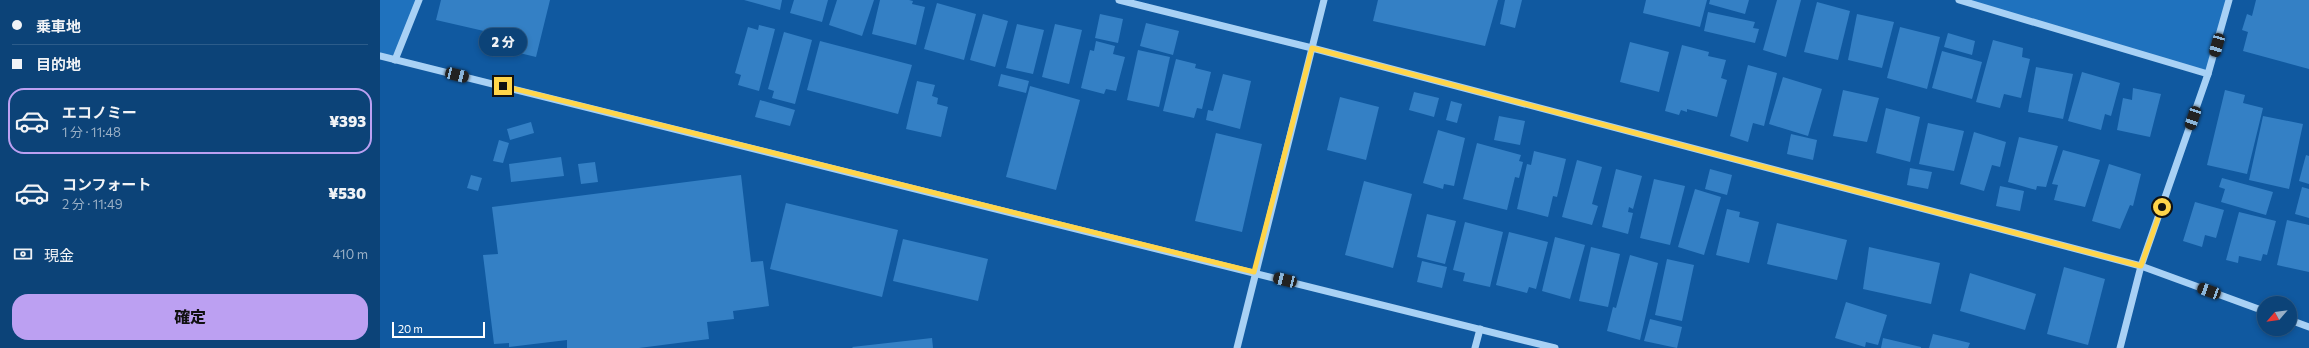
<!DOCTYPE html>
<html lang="ja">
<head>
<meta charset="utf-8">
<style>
	body { margin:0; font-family:Commissioner,"Noto Sans JP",sans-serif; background:#154a7d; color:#f1f3f6; height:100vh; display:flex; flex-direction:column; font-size:15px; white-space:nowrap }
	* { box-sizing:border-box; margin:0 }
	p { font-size:13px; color:#9ab0c6 }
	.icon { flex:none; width:22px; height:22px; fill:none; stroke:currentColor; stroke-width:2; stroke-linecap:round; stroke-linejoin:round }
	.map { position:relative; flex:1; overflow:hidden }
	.sheet { display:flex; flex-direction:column; background:#0c4378; width:380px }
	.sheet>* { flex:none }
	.banner { display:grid; align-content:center; height:88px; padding:0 12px; background:#0c4378 }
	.needle { width:26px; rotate:242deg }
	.controls { position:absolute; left:1877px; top:296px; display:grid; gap:8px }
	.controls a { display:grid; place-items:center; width:40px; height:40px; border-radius:50%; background:#0c4378; box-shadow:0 2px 6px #0003,0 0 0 1px #2c5c8a; font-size:20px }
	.scale { position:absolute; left:12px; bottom:10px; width:93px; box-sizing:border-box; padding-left:4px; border:2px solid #fff; border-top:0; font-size:11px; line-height:14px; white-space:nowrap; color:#fff; -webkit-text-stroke:3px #1059a0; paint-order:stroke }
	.end { position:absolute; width:18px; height:18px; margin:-9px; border:5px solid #ffd54a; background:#111; box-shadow:0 0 0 2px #111 }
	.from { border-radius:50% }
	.bubble { position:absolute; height:28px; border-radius:14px; background:#0c4378; box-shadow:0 2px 6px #0003,0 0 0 1px #2c5c8a; font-size:13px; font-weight:800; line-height:28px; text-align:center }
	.car { position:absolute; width:12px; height:24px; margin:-12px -6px; border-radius:5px; box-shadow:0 0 3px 1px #0007; background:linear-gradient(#222 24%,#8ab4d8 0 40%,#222 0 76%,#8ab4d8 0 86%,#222 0) }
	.banner b { display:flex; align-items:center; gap:14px; height:38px; font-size:15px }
	.banner b+b { border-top:1px solid #2c5c8a }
	.banner i { width:10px; height:10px; background:#f1f3f6 }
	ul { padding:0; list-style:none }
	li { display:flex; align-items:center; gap:12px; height:66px; margin:0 8px 6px; padding:0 4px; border:2px solid transparent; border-radius:16px }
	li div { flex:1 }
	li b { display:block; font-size:15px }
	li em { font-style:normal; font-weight:800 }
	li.selected { border-color:#bca0f2 }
	li>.icon { width:36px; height:36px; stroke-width:1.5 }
	.pay { display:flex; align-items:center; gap:10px; height:44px; padding:0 12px; font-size:15px }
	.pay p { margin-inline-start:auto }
	.action { display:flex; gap:8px; margin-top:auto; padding:8px 12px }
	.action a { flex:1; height:46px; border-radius:16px; background:#bca0f2; color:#111; font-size:16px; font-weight:800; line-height:46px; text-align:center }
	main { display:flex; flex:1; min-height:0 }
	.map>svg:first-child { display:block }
</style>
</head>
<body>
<main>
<section class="sheet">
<div class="banner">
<b><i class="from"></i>乗車地</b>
<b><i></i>目的地</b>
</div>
<ul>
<li class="selected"><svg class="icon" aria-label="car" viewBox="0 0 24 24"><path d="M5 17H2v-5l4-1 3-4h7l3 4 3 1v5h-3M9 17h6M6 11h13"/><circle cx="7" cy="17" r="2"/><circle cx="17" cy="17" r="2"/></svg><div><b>エコノミー</b><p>1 分 · 11:48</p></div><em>¥393</em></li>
<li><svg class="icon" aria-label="car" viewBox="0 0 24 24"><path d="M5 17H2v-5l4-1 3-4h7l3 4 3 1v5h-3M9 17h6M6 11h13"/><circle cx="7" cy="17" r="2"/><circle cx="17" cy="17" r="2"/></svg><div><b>コンフォート</b><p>2 分 · 11:49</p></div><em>¥530</em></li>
</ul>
<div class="pay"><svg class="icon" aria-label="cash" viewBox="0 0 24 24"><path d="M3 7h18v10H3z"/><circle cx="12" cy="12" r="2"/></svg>現金<p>410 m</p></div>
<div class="action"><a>確定</a></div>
</section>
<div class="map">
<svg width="1929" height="348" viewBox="0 0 1929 348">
	<rect width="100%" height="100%" fill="#1059a0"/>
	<!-- green -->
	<g fill="#1f72be">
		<polygon points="0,0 39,0 15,60 0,56"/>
		<polygon points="1579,0 1849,0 1828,74"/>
	</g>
	<!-- building -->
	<g fill="#3480c5">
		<polygon points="61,0 170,0 156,57 102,44 104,31 56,20"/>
		<polygon points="364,0 402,0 400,10"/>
		<polygon points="414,0 448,0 442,22 410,13"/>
		<polygon points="457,0 494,0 482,36 449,25"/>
		<polygon points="500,0 529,0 533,1 532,4 545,7 536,45 492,34"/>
		<polygon points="998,0 1118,0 1105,46 993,21"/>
		<polygon points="1125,0 1142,0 1135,28 1120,24"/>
		<polygon points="1266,0 1327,0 1320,27 1263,13"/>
		<polygon points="1330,0 1369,0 1365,14 1329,4"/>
		<polygon points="1397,0 1421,0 1406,57 1383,50"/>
		<polygon points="1876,0 1929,0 1929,69 1863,51 1868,32 1862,30 1867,14 1872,16"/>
		<polygon points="1437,2 1470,11 1458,60 1424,52"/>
		<polygon points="557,3 596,14 584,60 544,49"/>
		<polygon points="1328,12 1375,22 1373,28 1379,29 1375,43 1324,31"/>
		<polygon points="603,14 628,21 615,67 590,60"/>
		<polygon points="720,14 743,19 738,43 715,38"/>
		<polygon points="1477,14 1514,22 1502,68 1468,60"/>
		<polygon points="766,23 799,31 793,55 760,46"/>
		<polygon points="637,24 664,30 653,74 626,68"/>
		<polygon points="675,24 702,30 689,84 662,77"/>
		<polygon points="379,25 395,29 379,91 358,85 361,75 355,73 368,27 378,30"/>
		<polygon points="1520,27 1560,37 1547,89 1507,78"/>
		<polygon points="404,32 432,40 415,104 392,98 394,91 388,89"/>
		<polygon points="1568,33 1595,41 1592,55 1564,47"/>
		<polygon points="1613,40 1643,48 1642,57 1650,59 1641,98 1624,94 1620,108 1596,102"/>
		<polygon points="440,41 532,65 518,114 427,90"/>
		<polygon points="716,41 735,46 733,54 745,57 736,91 726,89 724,94 701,88 710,50 714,51"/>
		<polygon points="1250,42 1289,52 1279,92 1240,82"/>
		<polygon points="1302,45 1329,52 1328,56 1346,60 1341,78 1347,80 1337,117 1307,109 1307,112 1301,110 1299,115 1285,111"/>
		<polygon points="758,50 790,57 779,107 747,100"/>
		<polygon points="1562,51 1602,62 1592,99 1552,88"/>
		<polygon points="796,59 816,64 815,68 831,72 822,109 817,108 814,118 783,111"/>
		<polygon points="1368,65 1397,73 1384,126 1373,123 1368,142 1350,136"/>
		<polygon points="1656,67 1693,74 1683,119 1648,112"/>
		<polygon points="1702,72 1740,83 1731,116 1725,114 1721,130 1688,121"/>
		<polygon points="621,74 649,81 646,93 618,86"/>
		<polygon points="843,74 871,81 860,129 826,120 828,110 833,111"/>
		<polygon points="1403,77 1442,89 1428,136 1389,124"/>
		<polygon points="537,81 555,85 552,96 558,98 557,104 568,107 561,137 526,129"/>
		<polygon points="650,86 700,100 676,190 626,177"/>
		<polygon points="1753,88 1781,94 1770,137 1737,130 1743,98 1752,100"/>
		<polygon points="1463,90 1499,98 1487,142 1453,136"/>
		<polygon points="1845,90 1865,95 1863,103 1883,108 1867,174 1827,165"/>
		<polygon points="1034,92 1059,98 1054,117 1029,110"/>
		<polygon points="960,97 999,107 986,160 947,150"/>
		<polygon points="380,100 415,110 410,126 375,117"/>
		<polygon points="1071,101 1082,104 1077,123 1066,120"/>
		<polygon points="1506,108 1540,117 1530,162 1496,153"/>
		<polygon points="1119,116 1145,121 1140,145 1114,140"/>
		<polygon points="1883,116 1923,124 1909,189 1869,180"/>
		<polygon points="151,122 154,133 130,140 127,129"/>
		<polygon points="1548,123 1584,131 1574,171 1539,164"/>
		<polygon points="1058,130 1085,138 1074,186 1064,184 1063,189 1043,183"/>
		<polygon points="1594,132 1626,142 1620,167 1612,165 1604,191 1580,184"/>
		<polygon points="836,133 882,144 862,232 815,221"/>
		<polygon points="1411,134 1437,140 1433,160 1407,154"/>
		<polygon points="1639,137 1678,146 1666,187 1657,186 1656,190 1628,182"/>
		<polygon points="119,140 129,143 123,163 113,161"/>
		<polygon points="1097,143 1141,155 1139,161 1143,162 1139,178 1135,177 1127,210 1083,199"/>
		<polygon points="1683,150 1720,160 1705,207 1674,200 1678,185 1672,184"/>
		<polygon points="1154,151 1186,159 1177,197 1173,196 1168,217 1137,209 1147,164 1151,165"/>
		<polygon points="1926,155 1929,156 1929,184 1919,181"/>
		<polygon points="181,157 184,176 131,182 129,164"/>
		<polygon points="1197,160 1222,167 1212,204 1218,206 1212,225 1182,217"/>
		<polygon points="215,162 218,182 201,184 198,164"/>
		<polygon points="1729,164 1761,174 1753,206 1750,205 1740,229 1712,221"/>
		<polygon points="1530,168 1552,172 1548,189 1527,185"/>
		<polygon points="1236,169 1262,176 1253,209 1249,207 1248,212 1253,213 1248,234 1222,227"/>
		<polygon points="1330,169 1352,175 1347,195 1325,189"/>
		<polygon points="91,175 102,178 98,191 87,188"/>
		<polygon points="361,175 371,262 383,261 389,306 353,311 354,319 327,322 329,339 259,348 187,348 187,340 129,347 129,343 114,344 103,255 118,254 112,207"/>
		<polygon points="1842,178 1893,192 1886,215 1841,202 1845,189 1839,187"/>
		<polygon points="1274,179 1305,186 1290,245 1260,238"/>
		<polygon points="984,181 1032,194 1013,268 965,255"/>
		<polygon points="1620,186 1644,191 1640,211 1616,206"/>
		<polygon points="1922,187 1929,189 1929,218 1915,214"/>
		<polygon points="1315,189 1341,197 1324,255 1298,247"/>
		<polygon points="1815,202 1844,210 1836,238 1825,235 1822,247 1803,241"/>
		<polygon points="406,203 518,230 502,297 390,269"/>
		<polygon points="1347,209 1360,212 1359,217 1379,222 1369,263 1336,255"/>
		<polygon points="1859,212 1896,221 1887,255 1883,254 1881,261 1859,256 1858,263 1846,260"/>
		<polygon points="1047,214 1076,221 1065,264 1037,257"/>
		<polygon points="1907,220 1929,225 1929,272 1897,265"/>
		<polygon points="1085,222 1123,232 1110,287 1083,281 1085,273 1073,270"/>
		<polygon points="1397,223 1467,240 1457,280 1387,264"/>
		<polygon points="1129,232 1168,242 1156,289 1149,287 1147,293 1116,285"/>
		<polygon points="1175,237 1205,245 1190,299 1162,291"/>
		<polygon points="523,239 608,259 598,301 513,281"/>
		<polygon points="1211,247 1240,254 1228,307 1199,301"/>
		<polygon points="1489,247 1560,263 1551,304 1483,289"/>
		<polygon points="1250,255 1278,263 1260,340 1227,331 1233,307 1236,308"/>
		<polygon points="1287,259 1314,265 1302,321 1275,315"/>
		<polygon points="1042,261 1067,267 1062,288 1037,282"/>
		<polygon points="1684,267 1725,279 1708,345 1667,334"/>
		<polygon points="1590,273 1656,294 1645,330 1580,311"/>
		<polygon points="1466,302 1507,315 1498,345 1486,342 1485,347 1455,338"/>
		<polygon points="1270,319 1302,327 1297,348 1264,341"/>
		<polygon points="1553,334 1590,343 1588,348 1549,348"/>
		<polygon points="552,338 553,348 473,348 472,347"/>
		<polygon points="1503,338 1541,347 1541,348 1501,348"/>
	</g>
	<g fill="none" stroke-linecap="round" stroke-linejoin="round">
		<!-- minor -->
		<g stroke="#a8d1f5" stroke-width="7">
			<polyline points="739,0 932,48 1761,266 1884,311"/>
			<polyline points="1579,0 1828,74"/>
			<polyline points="0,56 1175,348"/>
			<polyline points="15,60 39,0"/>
			<polyline points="1910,320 1929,327"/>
			<polyline points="857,348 944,0"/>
			<polyline points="1095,348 1100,329"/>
			<polyline points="1740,348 1761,266 1828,74 1849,0"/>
		</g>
	</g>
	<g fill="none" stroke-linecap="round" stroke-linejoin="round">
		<!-- route -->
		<polyline stroke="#ffd54a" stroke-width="5" points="123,86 874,272 932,48 1761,266 1782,207"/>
	</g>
</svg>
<div class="controls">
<a><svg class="needle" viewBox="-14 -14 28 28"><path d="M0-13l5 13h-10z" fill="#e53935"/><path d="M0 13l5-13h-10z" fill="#9ab0c6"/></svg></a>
</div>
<div class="scale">20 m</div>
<i class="end from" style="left:1782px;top:207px"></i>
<i class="end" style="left:123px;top:86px"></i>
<div class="bubble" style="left:99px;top:28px;width:48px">2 分</div>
<i class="car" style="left:1837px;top:45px;rotate:196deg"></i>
<i class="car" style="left:77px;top:75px;rotate:104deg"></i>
<i class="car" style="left:1813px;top:118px;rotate:199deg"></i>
<i class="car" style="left:905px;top:280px;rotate:284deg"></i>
<i class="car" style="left:1829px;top:291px;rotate:290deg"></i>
</div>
</main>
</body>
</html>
